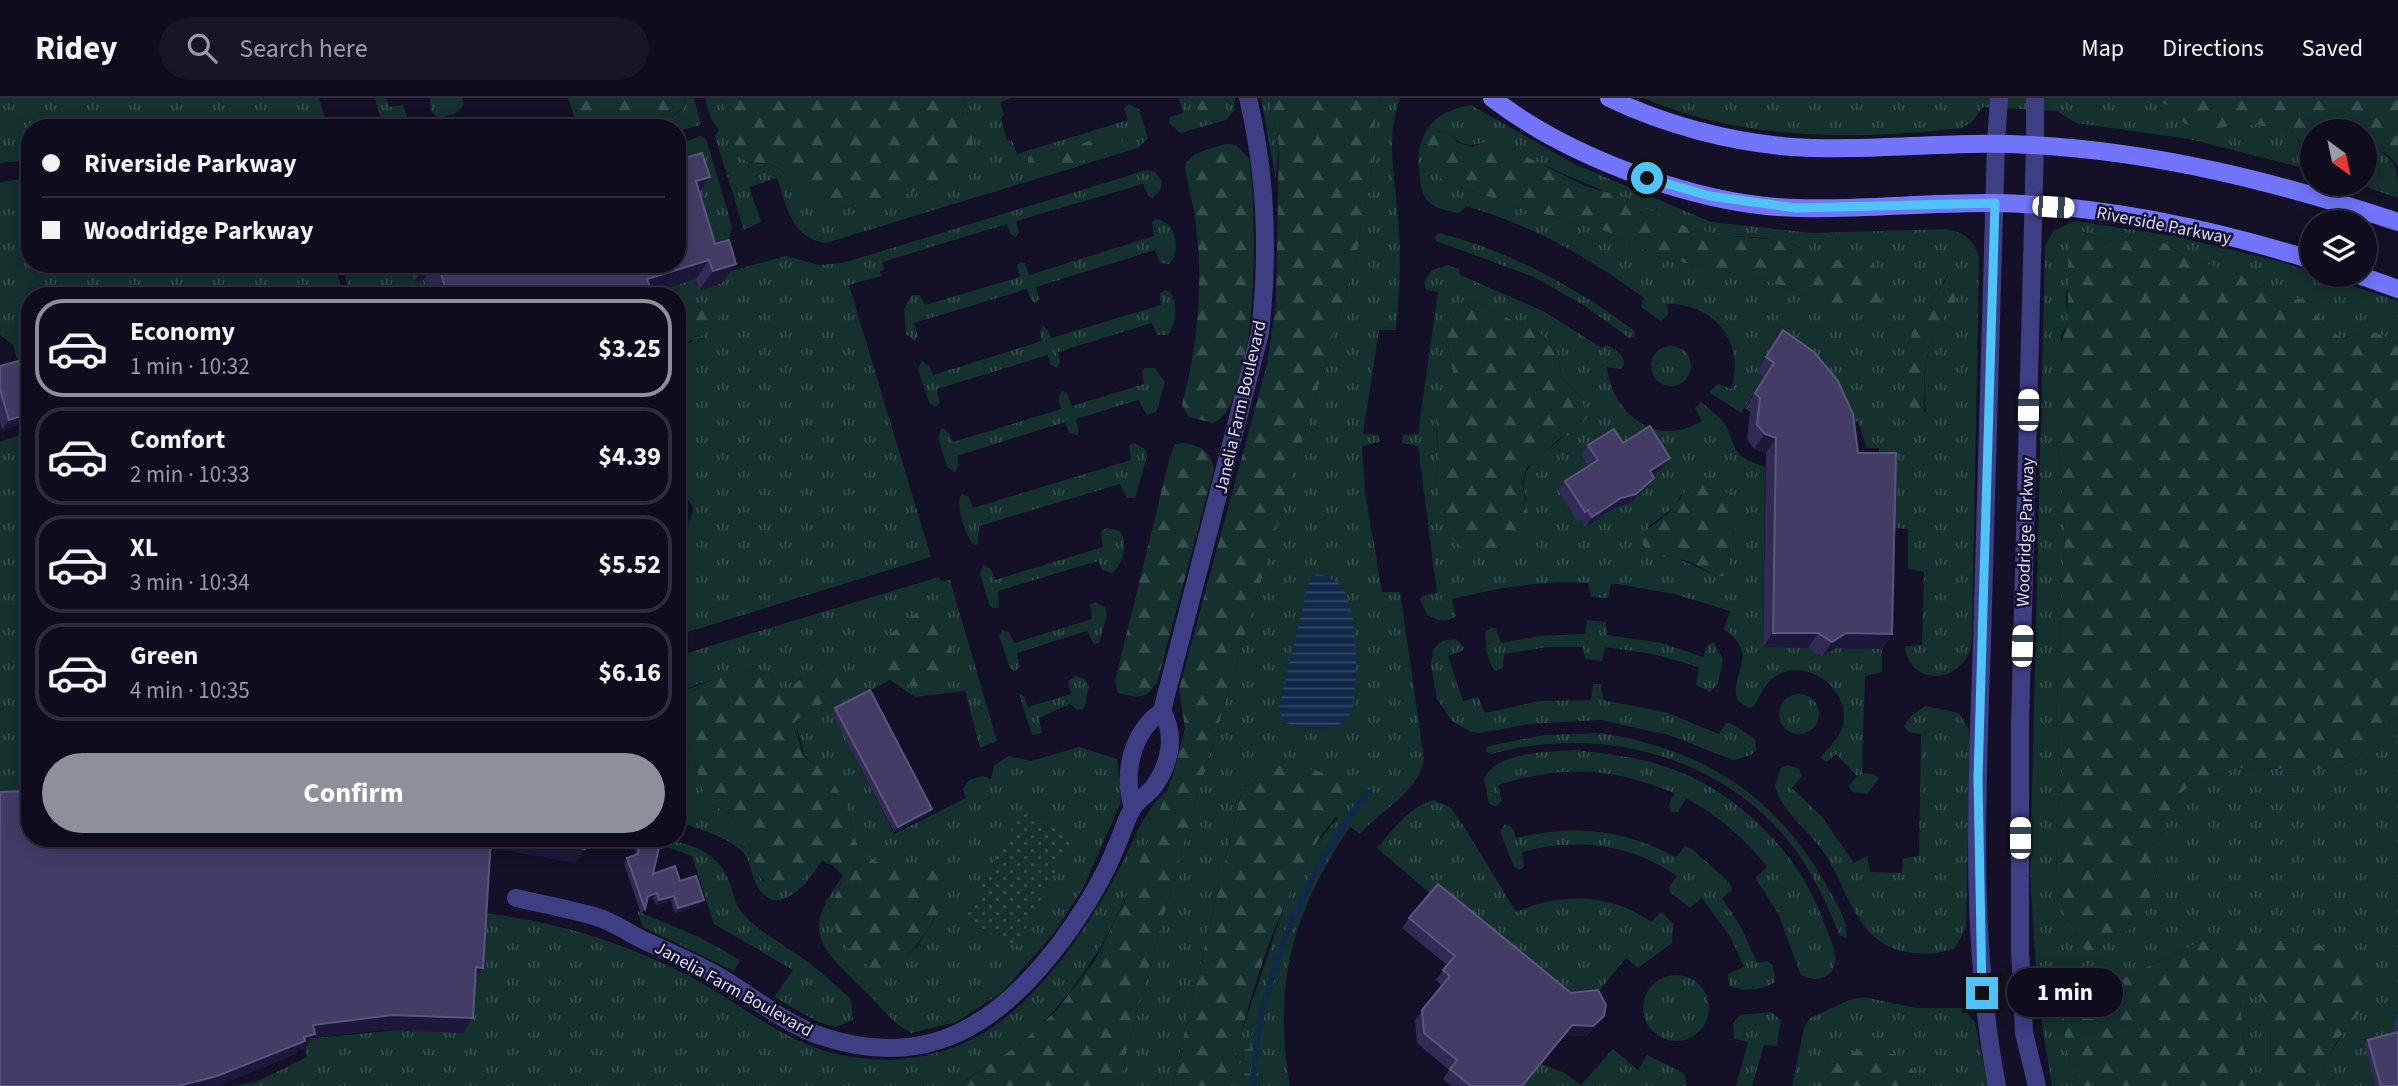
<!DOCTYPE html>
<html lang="en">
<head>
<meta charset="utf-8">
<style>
	body { margin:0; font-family:"Source Sans 3",sans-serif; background:#171526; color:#f1f3f6; height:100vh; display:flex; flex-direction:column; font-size:26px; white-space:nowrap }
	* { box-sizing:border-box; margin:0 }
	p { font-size:23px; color:#9b9ba4 }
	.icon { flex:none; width:38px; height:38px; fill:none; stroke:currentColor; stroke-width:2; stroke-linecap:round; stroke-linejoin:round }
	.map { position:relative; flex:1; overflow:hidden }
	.side { position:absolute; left:21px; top:189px; width:665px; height:560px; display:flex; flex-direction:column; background:#0e0c1d; border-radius:28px; box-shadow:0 4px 18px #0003,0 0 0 2px #2e2c3b }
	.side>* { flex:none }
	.guide { position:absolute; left:21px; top:21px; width:665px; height:154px; border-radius:28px; box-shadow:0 4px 18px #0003,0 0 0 2px #2e2c3b; display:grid; align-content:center; height:154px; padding:0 21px; background:#0e0c1d }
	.needle { width:46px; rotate:147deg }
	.fabs { position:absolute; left:2300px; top:21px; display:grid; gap:14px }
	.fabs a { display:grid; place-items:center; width:77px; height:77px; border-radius:50%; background:#0e0c1d; box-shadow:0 4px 18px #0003,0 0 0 2px #2e2c3b; font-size:35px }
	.end { position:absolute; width:32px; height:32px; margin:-16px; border:9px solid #4fc3f7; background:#111; box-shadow:0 0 0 4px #111 }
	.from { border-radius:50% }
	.bubble { position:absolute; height:49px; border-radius:24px; background:#0e0c1d; box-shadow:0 4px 18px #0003,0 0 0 2px #2e2c3b; font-size:23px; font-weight:700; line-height:49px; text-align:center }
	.car { position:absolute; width:21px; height:42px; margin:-21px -10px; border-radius:9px; box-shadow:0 0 5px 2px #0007; background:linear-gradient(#fff 24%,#345 0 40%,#fff 0 76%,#345 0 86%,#fff 0) }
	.guide b { display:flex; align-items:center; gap:24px; height:66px; font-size:26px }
	.guide b+b { border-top:2px solid #2e2c3b }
	.guide i { width:18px; height:18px; background:#f1f3f6 }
	ul { padding:12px 0 0; list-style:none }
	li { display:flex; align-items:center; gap:21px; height:98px; margin:0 14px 10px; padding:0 7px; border:4px solid #2e2c3b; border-radius:28px }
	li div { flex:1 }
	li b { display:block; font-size:26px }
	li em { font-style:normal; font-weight:700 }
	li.selected { border-color:#8c9099 }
	li>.icon { width:63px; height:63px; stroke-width:1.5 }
	.button { display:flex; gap:14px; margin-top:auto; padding:14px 21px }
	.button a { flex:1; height:80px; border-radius:42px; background:#8c9099; color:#fff; font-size:28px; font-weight:700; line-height:80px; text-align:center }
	header { display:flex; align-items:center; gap:42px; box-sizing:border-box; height:98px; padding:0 35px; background:#0e0c1d; border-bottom:2px solid #2e2c3b }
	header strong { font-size:33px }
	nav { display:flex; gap:38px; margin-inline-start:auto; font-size:24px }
	.search { width:490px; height:63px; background:#171526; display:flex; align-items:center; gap:18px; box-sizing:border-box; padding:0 24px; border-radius:38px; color:#9b9ba4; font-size:26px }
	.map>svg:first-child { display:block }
</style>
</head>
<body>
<header>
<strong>Ridey</strong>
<div class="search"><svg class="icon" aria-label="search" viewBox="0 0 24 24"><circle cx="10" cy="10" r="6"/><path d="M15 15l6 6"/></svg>Search here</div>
<nav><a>Map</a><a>Directions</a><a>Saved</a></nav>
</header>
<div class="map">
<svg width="2398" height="988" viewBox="0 0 2398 988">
	<defs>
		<pattern id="grass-tufts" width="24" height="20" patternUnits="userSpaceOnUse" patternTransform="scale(1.75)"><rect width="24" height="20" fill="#14312e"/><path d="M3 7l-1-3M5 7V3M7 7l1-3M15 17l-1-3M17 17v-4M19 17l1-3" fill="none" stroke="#364e4d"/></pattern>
		<pattern id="forest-firs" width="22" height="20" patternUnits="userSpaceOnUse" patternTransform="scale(1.75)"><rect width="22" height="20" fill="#14312e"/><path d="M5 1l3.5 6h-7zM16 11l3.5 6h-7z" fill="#364e4d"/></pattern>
		<pattern id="wetland-marsh" width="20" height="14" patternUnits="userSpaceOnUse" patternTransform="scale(1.75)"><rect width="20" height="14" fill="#14312e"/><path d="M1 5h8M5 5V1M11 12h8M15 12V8" fill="none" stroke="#364e4d"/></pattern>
		<pattern id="park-dots" width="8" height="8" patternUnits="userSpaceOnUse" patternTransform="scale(1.75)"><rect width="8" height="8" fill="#14312e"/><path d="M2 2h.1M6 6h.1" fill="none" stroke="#364e4d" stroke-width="1.8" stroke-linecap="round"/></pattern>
		<pattern id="water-rules" width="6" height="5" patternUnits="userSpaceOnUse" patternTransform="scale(1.75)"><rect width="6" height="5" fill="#10294b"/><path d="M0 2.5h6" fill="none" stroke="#324766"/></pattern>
	</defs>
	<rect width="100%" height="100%" fill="#131027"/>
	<!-- grass -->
	<g fill="url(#grass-tufts)" fill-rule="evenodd">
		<polygon points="0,0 319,0 328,30 30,30 30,62 0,65"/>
		<polygon points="375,0 386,0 389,9 403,7 408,22 404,30 366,30 370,23 380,19"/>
		<polygon points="430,0 462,0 463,7 455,16 439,20 431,14"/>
		<polygon points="686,0 694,0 701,27 677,33 677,30 637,30 675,17 685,9"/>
		<path d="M705,0H721L738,57L749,65L770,66L845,109L860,108L937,85L968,16L962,0H1012L1000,4L1004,17L1001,20L1007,42L1012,43L1017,56L1128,22L1124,11L1128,6L1139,11L1148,40L1138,50L826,145C791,140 787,109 777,80L749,89L761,124L744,132L715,38L719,32L711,21Z"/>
		<polygon points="1179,0 1191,0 1198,12 1227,4 1227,0 1235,0 1234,13 1226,22 1180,35 1169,24 1170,19 1183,15"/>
		<polygon points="1261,0 1270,0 1279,44 1276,82"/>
		<path d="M1380,0H1400C1384,43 1397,90 1399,134C1401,167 1399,199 1396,232H1379L1363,336L1379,337L1380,344L1362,348L1365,394L1382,494H1400L1424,661C1419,694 1381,712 1360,736L1350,729C1293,812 1272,888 1290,988H1229L1237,948L1287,800L1314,748L1338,720L1255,674L1242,691L1239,703L1172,988H1117L1184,744L1354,167L1372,69L1376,13Z"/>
		<path d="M1643,0H2143L2168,7L2217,31L2237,25L2290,31L2302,47L2312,50V72L2189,41L2076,25L2057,13L1983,9L1971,25L1961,30C1856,42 1742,43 1643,0Z"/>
		<path d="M1471,7L1574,66L1711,124L1813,135L1945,131C1964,134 1973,141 1979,159L1972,545C1964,587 1909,590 1905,548L1922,547L1924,474L1908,471V431L1878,429L1879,350H1867L1858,323L1850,326L1786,245L1777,240L1756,274L1764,279L1741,315L1709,294L1718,286L1731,291C1746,246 1715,205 1667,206L1668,216L1661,223L1641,209L1644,200C1589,159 1531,127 1466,108L1459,115C1449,113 1436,111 1429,104C1420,96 1421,85 1419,74C1415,36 1433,13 1471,7ZM1446,33C1461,48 1469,50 1488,43L1682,127L1719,137L1765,140L1797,148L1812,157L1832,162L1876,169L1886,183L1885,196L1843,209L1765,182L1662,160L1598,130L1532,113L1450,86ZM1948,176L1955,204C1927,235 1921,275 1926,315L1908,301L1906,273L1923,218Z"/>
		<polygon points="700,38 706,41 732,128 729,141 710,147 677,77 677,48"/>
		<path d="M2375,50C2398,65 2398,70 2398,100L2357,86H2364V51Z"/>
		<polygon points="1147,72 1155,74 1162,83 1160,93 1152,100 1148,98 1143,86 1016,123 1019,134 1016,139 1011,137 1007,126 882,164 884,172 880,173 881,178 849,187 931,459 678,537 677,449 693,414 692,407 682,394 677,373 677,249 691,244 716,213 677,214 677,198 642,198 696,181 700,192 722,185 720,176 786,158 819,167 843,165"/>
		<polygon points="30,80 30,166 335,166 343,198 30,198 30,306 13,247 0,237 0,84"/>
		<path d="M1155,121C1176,122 1182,152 1169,166L1160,165L1155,152L1036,189L1039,201L1036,205L1031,202L1027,191L914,225L918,238L915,243L906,236L904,211L912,197H920L925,207L1020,179L1017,168L1020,164L1025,165L1029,177L1154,138L1152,124Z"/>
		<path d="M2075,123L2173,138L2278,163L2398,203V244L2368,232L2342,241L2321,223L2307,201L2274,200L2245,178L2185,159L2167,146L2142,140L2115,144L2083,134L2066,198L2068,224L2061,238L2059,276L2058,342L2065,433L2056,624L2063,678L2058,711L2056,778L2155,783L2162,724L2184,692L2235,670L2334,671L2359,660L2371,631L2398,618V988H2317L2329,958L2350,924L2286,839L2213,838L2107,888C2048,901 2062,945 2079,988H2052L2038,903L2030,776L2045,148L2053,133Z"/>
		<path d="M1440,135C1512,154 1575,189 1635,233V239L1629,240L1585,208L1534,179L1436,143L1435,138Z"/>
		<polygon points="342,166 409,166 414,183 424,181 429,198 350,198"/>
		<path d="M1448,167L1459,171L1460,177L1543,213L1602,250L1606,247C1615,250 1625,257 1624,267L1620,271L1607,269C1612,316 1657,351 1702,323L1695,310L1701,304C1709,311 1725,322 1728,332C1737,358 1738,359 1765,369L1763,549L1809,550L1822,559L1835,550L1882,551V574L1865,578L1862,675L1874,676L1879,681L1867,696L1852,694L1849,688L1857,678L1836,656L1827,664L1820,660C1827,649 1838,644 1842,630C1854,592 1805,556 1773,580C1764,587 1760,598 1754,608L1748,610L1738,603C1727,579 1762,558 1724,531L1730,513L1674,496L1617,486H1611L1608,500L1591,499L1588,485C1542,482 1497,490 1452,501L1456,518C1447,526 1437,522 1427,517L1420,501L1424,497L1437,495L1418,348L1402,345L1403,337L1418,336L1438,194L1426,192L1424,184L1432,172ZM1472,203L1541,236L1558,256L1562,281L1581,299C1576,309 1571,332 1563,339C1542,358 1514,369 1527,403L1449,438L1435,378L1438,363L1436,326L1453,275L1447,240L1451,225L1457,212ZM1724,393L1733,399L1740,421L1730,443V462L1717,478L1672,458L1648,429L1674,409L1681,397Z"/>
		<path d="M1165,192L1170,194C1178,205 1177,227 1167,237H1157L1152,225L1058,254L1060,264L1057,270L1051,267L1048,257L937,291L940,305L935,309L929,304L918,271L922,263L929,268L933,277L1042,243L1040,234L1043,228L1048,232L1051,240L1161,207L1160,195Z"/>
		<circle cx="1671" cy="268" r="20"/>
		<polygon points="1145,270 1155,270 1165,284 1156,314 1147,317 1138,302 1076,321 1079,332 1077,337 1069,335 1065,324 957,358 959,368 955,374 947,369 938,339 942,330 949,335 953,344 1061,311 1058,301 1062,293 1067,295 1072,308 1144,286 1142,273"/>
		<polygon points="23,336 30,336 30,740 0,851 0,344"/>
		<path d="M1134,345L1145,351L1147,358L1135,400H1127L1120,386L979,428L978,446L974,447C965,438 956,408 961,396L968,398L973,410L1131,362L1129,347Z"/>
		<path d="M1107,430L1120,433C1129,446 1123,466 1112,475L1102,472L1098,463L998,493L999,510H992L989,506L980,476L983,467L991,471L995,482L1103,449L1101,433Z"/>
		<path d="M939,479L941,483L950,482L997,643L980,650L965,593L915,599L890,582L832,614L894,736L966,700L963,691L969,682L983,678L991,681L994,668L1008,658L1031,663L1079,649L1117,661L1121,704L1083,790L1054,835L1003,893L981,908L956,924L911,935C888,922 881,908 863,891C818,847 801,835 843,778L832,808C851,854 848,854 895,872L918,847L935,820L923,770C900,771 867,769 856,745C851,735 852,723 847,714C838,693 823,672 805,659L795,623L835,597L852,592L800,580L793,591L785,593L775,587L773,578L750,573L697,586L683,593L677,608V558Z"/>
		<polygon points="1095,504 1106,510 1107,517 1099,545 1094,546 1087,533 1017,555 1020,569 1015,573 1010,570 999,538 1002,532 1009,534 1014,545 1092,521 1090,507"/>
		<path d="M1587,522L1606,524L1607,537L1662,545L1703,559L1708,547L1713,544L1723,561L1718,586L1710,594L1696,587L1699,569L1653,556L1605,549L1602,563L1585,561L1583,549H1548L1504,556L1503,570L1495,573C1487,564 1485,546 1485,534L1490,530H1496L1501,545L1540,538L1585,536Z"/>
		<polygon points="1456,541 1464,549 1462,553 1448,558 1463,603 1478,599 1485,615 1540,603 1591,602 1593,586 1601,586 1603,602 1665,614 1719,636 1726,625 1730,625 1755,641 1756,652 1751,657 1733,662 1669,637 1601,622 1529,626 1480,635 1471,634 1452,623 1437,601 1431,568 1433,551 1442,543"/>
		<polygon points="1076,578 1085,581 1089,588 1084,611 1077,612 1070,606 1039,620 1042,635 1032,637 1019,596 1024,598 1028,609 1071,596 1068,583"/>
		<circle cx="1799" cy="616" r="20"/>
		<path d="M1925,608L1959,615L1969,631L1970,647L1966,830L1955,850C1941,856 1928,856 1913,855C1855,849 1850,791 1822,752C1807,731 1780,712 1775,687L1781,670L1788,667L1799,671L1802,678L1792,690L1823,720L1854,765L1867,758L1870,774L1902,775L1903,760L1919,758L1921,636L1908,634L1904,628L1911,618Z"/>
		<path d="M677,610L707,705C748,718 741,749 763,784L812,770L822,762C810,782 779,824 757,788C751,777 751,762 742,753C724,737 699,731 677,724Z"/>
		<path d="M1601,635C1702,651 1774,696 1825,785C1834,800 1848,822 1847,839L1840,838C1827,805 1812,773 1790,745C1718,655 1598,627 1491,656L1485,653L1488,648L1544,637Z"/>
		<path d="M1576,652C1610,656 1643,660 1675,672C1739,696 1798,755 1822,819C1826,832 1837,851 1835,865C1832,882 1814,884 1801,877L1778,815L1757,783L1756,779L1767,769C1745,740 1718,718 1686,700L1678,714H1671L1669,707L1674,695C1611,669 1563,667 1498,687L1502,703L1495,708L1489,706L1484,681C1496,653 1549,654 1576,652Z"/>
		<path d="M1167,693C1133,791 1100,877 1019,947C1000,964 977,972 957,988H233L256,984L307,959L304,941L410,931L466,884L477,814C547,822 615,841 679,873C720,893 756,922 797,942C864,974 949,967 1006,919C1054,880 1089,826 1118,773C1134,745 1141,714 1167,693Z"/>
		<path d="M1434,702L1450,709L1460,722L1516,814C1561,794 1612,795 1651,824L1661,814L1673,825L1672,845L1638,870L1626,860L1589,905L1577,901L1431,796L1377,750C1392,732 1411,707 1434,702Z"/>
		<path d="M1505,726L1512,729L1516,740C1574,726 1623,731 1676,759L1685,748L1692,751L1730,785L1732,792L1722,800L1741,829L1757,865L1767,863L1773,867L1775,884C1764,892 1740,895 1729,887L1728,876L1744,869L1731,840L1702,800L1690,810L1670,794L1669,789L1677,778C1632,746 1574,739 1522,754L1524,769L1519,772L1514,769L1500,734Z"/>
		<path d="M642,740C672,740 716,748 728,781C734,795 734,807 746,819C763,836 783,846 802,860C820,872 835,887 851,901L853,922L835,929L818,924L774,899L793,872L714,826L692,758Z"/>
		<polygon points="637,813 699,839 740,862 734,873 643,829"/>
		<circle cx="1676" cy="910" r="33"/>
		<polygon points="2249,897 2262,900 2270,913 2271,988 2248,988 2240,904"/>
		<polygon points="1864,899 1916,910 1963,910 1975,925 1988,988 1925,988 1904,960 1846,958 1829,963 1817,988 1792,988 1804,930 1810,920 1849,902"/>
		<polygon points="1771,914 1781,922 1777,948 1764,947 1752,988 1736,988 1748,944 1734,941 1733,925 1740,917"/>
		<polygon points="1613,951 1638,972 1647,957 1684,975 1687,988 1523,988 1541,966 1565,975 1581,987"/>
	</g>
	<!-- forest -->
	<g fill="url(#forest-firs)">
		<path d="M568,0H686L685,9C655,34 615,30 578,30Z"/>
		<path d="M721,0H962C970,21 979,49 967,70C939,84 866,117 835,107C811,99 794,77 772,67C760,62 747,70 738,56C729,42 726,17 721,0Z"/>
		<polygon points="1191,0 1227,0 1223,16 1210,20 1198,12"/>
		<polygon points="1270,0 1380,0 1376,13 1372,69 1354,167 1184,744 1117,988 957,988 1019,947 1057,912 1095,862 1124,805 1173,677 1185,630 1179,591 1267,266 1276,206 1279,44"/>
		<path d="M2143,0H2398V68C2391,56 2378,49 2364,51V33H2312V50L2302,47L2290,31L2237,25L2218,31L2185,26L2168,7Z"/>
		<path d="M1436,28L1446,33L1458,45L1472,49L1488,43L1509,50L1585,88L1620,98L1682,127L1719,137L1779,142L1832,162L1861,161L1876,169L1886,183L1885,196L1878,207L1865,214L1843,209L1765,182L1662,160L1598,130L1532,113L1450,86C1429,77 1416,45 1436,28Z"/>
		<polygon points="1111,31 1121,36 1123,42 1113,54 1043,74 1033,75 1028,67 1028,59 1048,50 1073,51"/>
		<path d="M1226,46L1236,47L1249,60C1257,106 1261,307 1213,325L1189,319L1182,307C1198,245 1204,184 1195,121C1193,103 1187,86 1185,68C1191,53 1212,51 1226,46Z"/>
		<polygon points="2083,134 2115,144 2142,140 2167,146 2185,159 2245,178 2274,200 2307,201 2321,223 2342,241 2368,232 2398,244 2398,618 2371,631 2359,660 2334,671 2235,670 2184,692 2162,724 2155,783 2142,825 2087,855 2065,819 2056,778 2058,711 2063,678 2056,624 2065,433 2058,342 2058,254 2068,224 2068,139"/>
		<path d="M1951,173L1956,175L1955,205C1933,229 1924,259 1924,291C1923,306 1926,315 1922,330L1916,328L1908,301L1906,273L1912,234Z"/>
		<polygon points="1472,203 1541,236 1558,256 1562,281 1581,299 1587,319 1577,333 1559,341 1527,370 1522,384 1531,432 1526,444 1518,449 1498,453 1476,452 1460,448 1449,438 1435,378 1438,363 1436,311 1453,275 1447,240 1451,225 1457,212"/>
		<polygon points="704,211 716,213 719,220 717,230 677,249 677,214"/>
		<path d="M1184,345C1201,348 1211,354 1214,371L1157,585L1147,596L1137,599L1118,595L1115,583L1170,358L1175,346Z"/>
		<path d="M1706,381L1716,385L1741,407L1740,421L1730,443L1729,472L1724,478H1717L1688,463L1650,456L1643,447L1642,436C1649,429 1657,425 1665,418C1681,405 1684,386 1706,381Z"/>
		<path d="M916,516C940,516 961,547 948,571C940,585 915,593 901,585C865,565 889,529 916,516Z"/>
		<path d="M843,571L854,579L852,592L835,597L795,623C798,633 799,651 805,659C809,664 818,667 822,672C834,682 842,699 847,713C853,728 852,746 866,757C884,771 901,767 922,770C978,777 911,855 896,872C890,873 884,874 879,873C858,867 828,832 832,809C833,798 841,789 843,778L832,767L822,763L792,790L777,794C734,763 756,720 707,705L677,610L683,593L724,578L750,573L773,578L775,587L785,593C793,591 793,589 798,583C807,573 829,570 843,571Z"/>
		<path d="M1267,666C1297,671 1338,667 1349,698C1339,718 1323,732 1313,751C1273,819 1245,910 1229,988H1172L1242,691L1255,674Z"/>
		<path d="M2252,836C2288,839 2382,848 2365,904C2361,916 2347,927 2340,939C2330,954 2324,971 2317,988H2271L2270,913L2262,900L2249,897L2240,905L2248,988H2079C2062,945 2048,901 2107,888L2213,838Z"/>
		<polygon points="1868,948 1904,960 1925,988 1817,988 1829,963"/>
	</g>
	<!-- wetland -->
	<polygon fill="url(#wetland-marsh)" points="1259,921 1262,931 1262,988 1234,988 1238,967"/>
	<!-- park -->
	<polygon fill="url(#park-dots)" points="1021,713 1073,740 1016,849 964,822"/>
	<!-- water -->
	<path fill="url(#water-rules)" d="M1317,476C1329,477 1341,485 1346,496C1357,517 1361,598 1349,618C1338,637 1301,633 1284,624L1279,609L1309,483Z"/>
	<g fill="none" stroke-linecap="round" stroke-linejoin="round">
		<!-- stream -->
		<path stroke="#10294b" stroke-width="6" d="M1252,988C1256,964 1256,937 1262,914C1282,833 1317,759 1368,694"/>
		<!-- minor -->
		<g stroke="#3d3e84" stroke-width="18">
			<polyline points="1996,45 1999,0"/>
			<polyline points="2035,47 2035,0"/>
			<path d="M1133,709C1122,676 1132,634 1162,613L1260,235C1269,155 1267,79 1248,0"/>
			<path d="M516,800C542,806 568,811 594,818C612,823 625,833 641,841C665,852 690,863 713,875C748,894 781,924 818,937C927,975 1000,926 1063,841C1084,812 1103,782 1116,749C1122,737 1125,722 1133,710C1138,701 1149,696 1155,687C1170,665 1176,637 1162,613"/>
		</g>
		<!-- tertiary -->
		<g stroke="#3d3e84" stroke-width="18">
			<path d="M1996,45C1992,211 1986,377 1982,544C1977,692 1969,842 1997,988"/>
			<polyline points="2035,47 2020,628 2020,852 2024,935 2037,988"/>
		</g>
		<!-- secondary -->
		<g stroke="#7275fb" stroke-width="18">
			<path d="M1492,0C1570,60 1699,108 1798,110C1863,112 1929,104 1994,105C2102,107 2209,130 2312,162"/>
			<path d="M1609,0C1665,27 1730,44 1792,49C1872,54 1951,42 2031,47C2158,54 2277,84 2398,124"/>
			<polyline points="2359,177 2398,191"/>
		</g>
	</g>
	<!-- wall -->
	<g fill="#312a54">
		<polygon points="678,62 699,94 722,185 699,192 696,181 648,196 647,198 429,198 424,181 414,184 409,166 677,166"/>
		<polygon points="1783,232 1858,355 1892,536 1882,551 1836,550 1822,559 1808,550 1763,549 1766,355 1754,351 1747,341 1750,314 1745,310 1764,279 1756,274"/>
		<polygon points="0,268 27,324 2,332 0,324"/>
		<polygon points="1623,345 1670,360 1663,370 1652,377 1654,380 1647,390 1629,406 1614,410 1586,429 1581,422 1578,424 1558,392 1565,383 1588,368 1581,357 1588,347"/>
		<polygon points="835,610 932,711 929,716 894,734 832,615"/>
		<polygon points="637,740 644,740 653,776 680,783 700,807 675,815 671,803 656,807 653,800 647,802 645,811 641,816 624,765 627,760 635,757"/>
		<polygon points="1409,820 1597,928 1586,938 1565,937 1523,988 1452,988 1443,981 1449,972 1417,945 1415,922 1442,888 1436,882 1447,867 1402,830"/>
		<polygon points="2396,921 2398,921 2398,988 2376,988 2364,947 2368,942 2395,935 2393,926"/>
	</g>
	<!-- shaded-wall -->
	<g fill="#1d183a">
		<polygon points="710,79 696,98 696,83"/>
		<polygon points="709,162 696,181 648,196 647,198 633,198 647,181"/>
		<polygon points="426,166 434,166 424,181 414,184"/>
		<polygon points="736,166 722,185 699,192 713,173"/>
		<polygon points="30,315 30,320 27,324 2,332 9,322"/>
		<polygon points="1765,336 1776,340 1766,355 1754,351"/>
		<polygon points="1670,360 1663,370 1643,383 1650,373"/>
		<polygon points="1654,380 1647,390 1629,406 1614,410 1586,429 1592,419"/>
		<polygon points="1773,535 1818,535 1808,550 1763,549"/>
		<polygon points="1846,535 1892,536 1882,551 1836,550 1822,559 1832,544"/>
		<polygon points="932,711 929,716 894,734 898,729"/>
		<polygon points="486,740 529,740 585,751 575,765 481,748"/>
		<polygon points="657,795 653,800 644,803 648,798"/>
		<polygon points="674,798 671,803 656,807 659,802"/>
		<polygon points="704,802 700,807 675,815 678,810"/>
		<polygon points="476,869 483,870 473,884"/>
		<polygon points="392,917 473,920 463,935 382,932 312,940 305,951 298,952 295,957 218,988 178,988 313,927"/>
		<polygon points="1604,918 1597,928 1586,938 1565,937 1523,988 1522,988 1572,927"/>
	</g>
	<!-- building -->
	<g fill="#433d66" stroke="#5b557e" stroke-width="2">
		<polygon points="702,55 710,79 696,83 715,146 729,142 736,166 713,173 709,162 647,181 651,192 633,198 448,198 438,166 677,166 677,73 681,72 678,62"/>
		<polygon points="1783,232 1814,254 1838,283 1853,316 1858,355 1896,355 1892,536 1846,535 1832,544 1818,535 1773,535 1776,340 1765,336 1757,327 1760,300 1755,295 1774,265 1766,259"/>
		<polygon points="18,263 30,300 30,315 9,322 0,291 0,268"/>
		<polygon points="1650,328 1670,360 1650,373 1654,380 1636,396 1621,400 1592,419 1588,412 1585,414 1565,383 1598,362 1588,347 1614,331 1623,345"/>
		<polygon points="870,592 932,711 898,729 835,610"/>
		<polygon points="30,693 30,740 491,740 483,870 476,869 473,920 392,917 313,927 315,936 304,939 305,943 217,978 178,988 0,988 0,694"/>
		<polygon points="529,740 587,740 585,751"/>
		<polygon points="640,740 644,740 649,746 660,745 653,776 675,768 680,783 696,778 704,802 678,810 674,798 659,802 657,795 648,798 645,811 627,760 638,756"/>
		<polygon points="1438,786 1571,895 1598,892 1606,907 1604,918 1593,928 1572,927 1522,988 1471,988 1450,971 1457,962 1424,935 1422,912 1450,878 1443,872 1455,858 1409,820"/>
		<polygon points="2398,934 2398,988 2381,988 2368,942"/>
	</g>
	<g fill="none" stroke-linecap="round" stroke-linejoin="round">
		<!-- route -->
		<polyline stroke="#4fc3f7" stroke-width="9" points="1647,80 1710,98 1796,110 1995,105 1978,680 1982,895"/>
	</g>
	<g text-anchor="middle" stroke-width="5" stroke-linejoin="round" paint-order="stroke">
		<!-- street labels -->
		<g font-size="18" fill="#dad8fe" stroke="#131027">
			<text transform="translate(2164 127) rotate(11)" y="6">Riverside Parkway</text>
			<text transform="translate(1240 309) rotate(-77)" y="6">Janelia Farm Boulevard</text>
			<text transform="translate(2025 434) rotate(-88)" y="6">Woodridge Parkway</text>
			<text transform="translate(734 891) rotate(29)" y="6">Janelia Farm Boulevard</text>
		</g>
	</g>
</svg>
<div class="fabs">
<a><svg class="needle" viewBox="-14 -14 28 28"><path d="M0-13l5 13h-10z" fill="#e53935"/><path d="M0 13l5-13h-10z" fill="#9b9ba4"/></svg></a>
<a><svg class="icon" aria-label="layers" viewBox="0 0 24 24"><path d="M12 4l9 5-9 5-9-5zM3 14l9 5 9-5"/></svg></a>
</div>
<i class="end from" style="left:1647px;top:80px"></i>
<i class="end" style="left:1982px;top:895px"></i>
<div class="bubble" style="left:2007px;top:870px;width:116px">1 min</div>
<i class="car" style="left:2053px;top:109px;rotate:94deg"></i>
<i class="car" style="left:2028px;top:312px;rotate:1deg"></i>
<i class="car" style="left:2022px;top:548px;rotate:2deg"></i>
<i class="car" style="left:2020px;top:740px;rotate:0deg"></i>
<div class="guide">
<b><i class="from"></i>Riverside Parkway</b>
<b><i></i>Woodridge Parkway</b>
</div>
<section class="side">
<ul>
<li class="selected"><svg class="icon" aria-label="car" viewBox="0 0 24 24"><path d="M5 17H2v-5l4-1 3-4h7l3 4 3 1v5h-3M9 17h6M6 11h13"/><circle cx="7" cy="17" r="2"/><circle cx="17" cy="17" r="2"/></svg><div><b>Economy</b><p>1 min · 10:32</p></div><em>$3.25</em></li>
<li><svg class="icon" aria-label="car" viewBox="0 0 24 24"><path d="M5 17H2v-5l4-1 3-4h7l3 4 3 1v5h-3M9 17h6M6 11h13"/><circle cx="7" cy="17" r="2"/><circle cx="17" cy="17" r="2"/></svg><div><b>Comfort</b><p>2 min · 10:33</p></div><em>$4.39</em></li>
<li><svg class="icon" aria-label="car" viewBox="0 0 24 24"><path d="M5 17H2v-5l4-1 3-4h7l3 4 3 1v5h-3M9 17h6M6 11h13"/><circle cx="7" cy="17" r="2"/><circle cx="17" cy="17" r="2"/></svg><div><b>XL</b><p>3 min · 10:34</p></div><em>$5.52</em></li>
<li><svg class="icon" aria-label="car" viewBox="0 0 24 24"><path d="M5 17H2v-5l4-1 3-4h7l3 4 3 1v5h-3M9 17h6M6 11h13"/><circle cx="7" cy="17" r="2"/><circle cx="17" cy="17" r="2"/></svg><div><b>Green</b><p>4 min · 10:35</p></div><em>$6.16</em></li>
</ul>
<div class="button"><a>Confirm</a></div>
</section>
</div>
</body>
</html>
